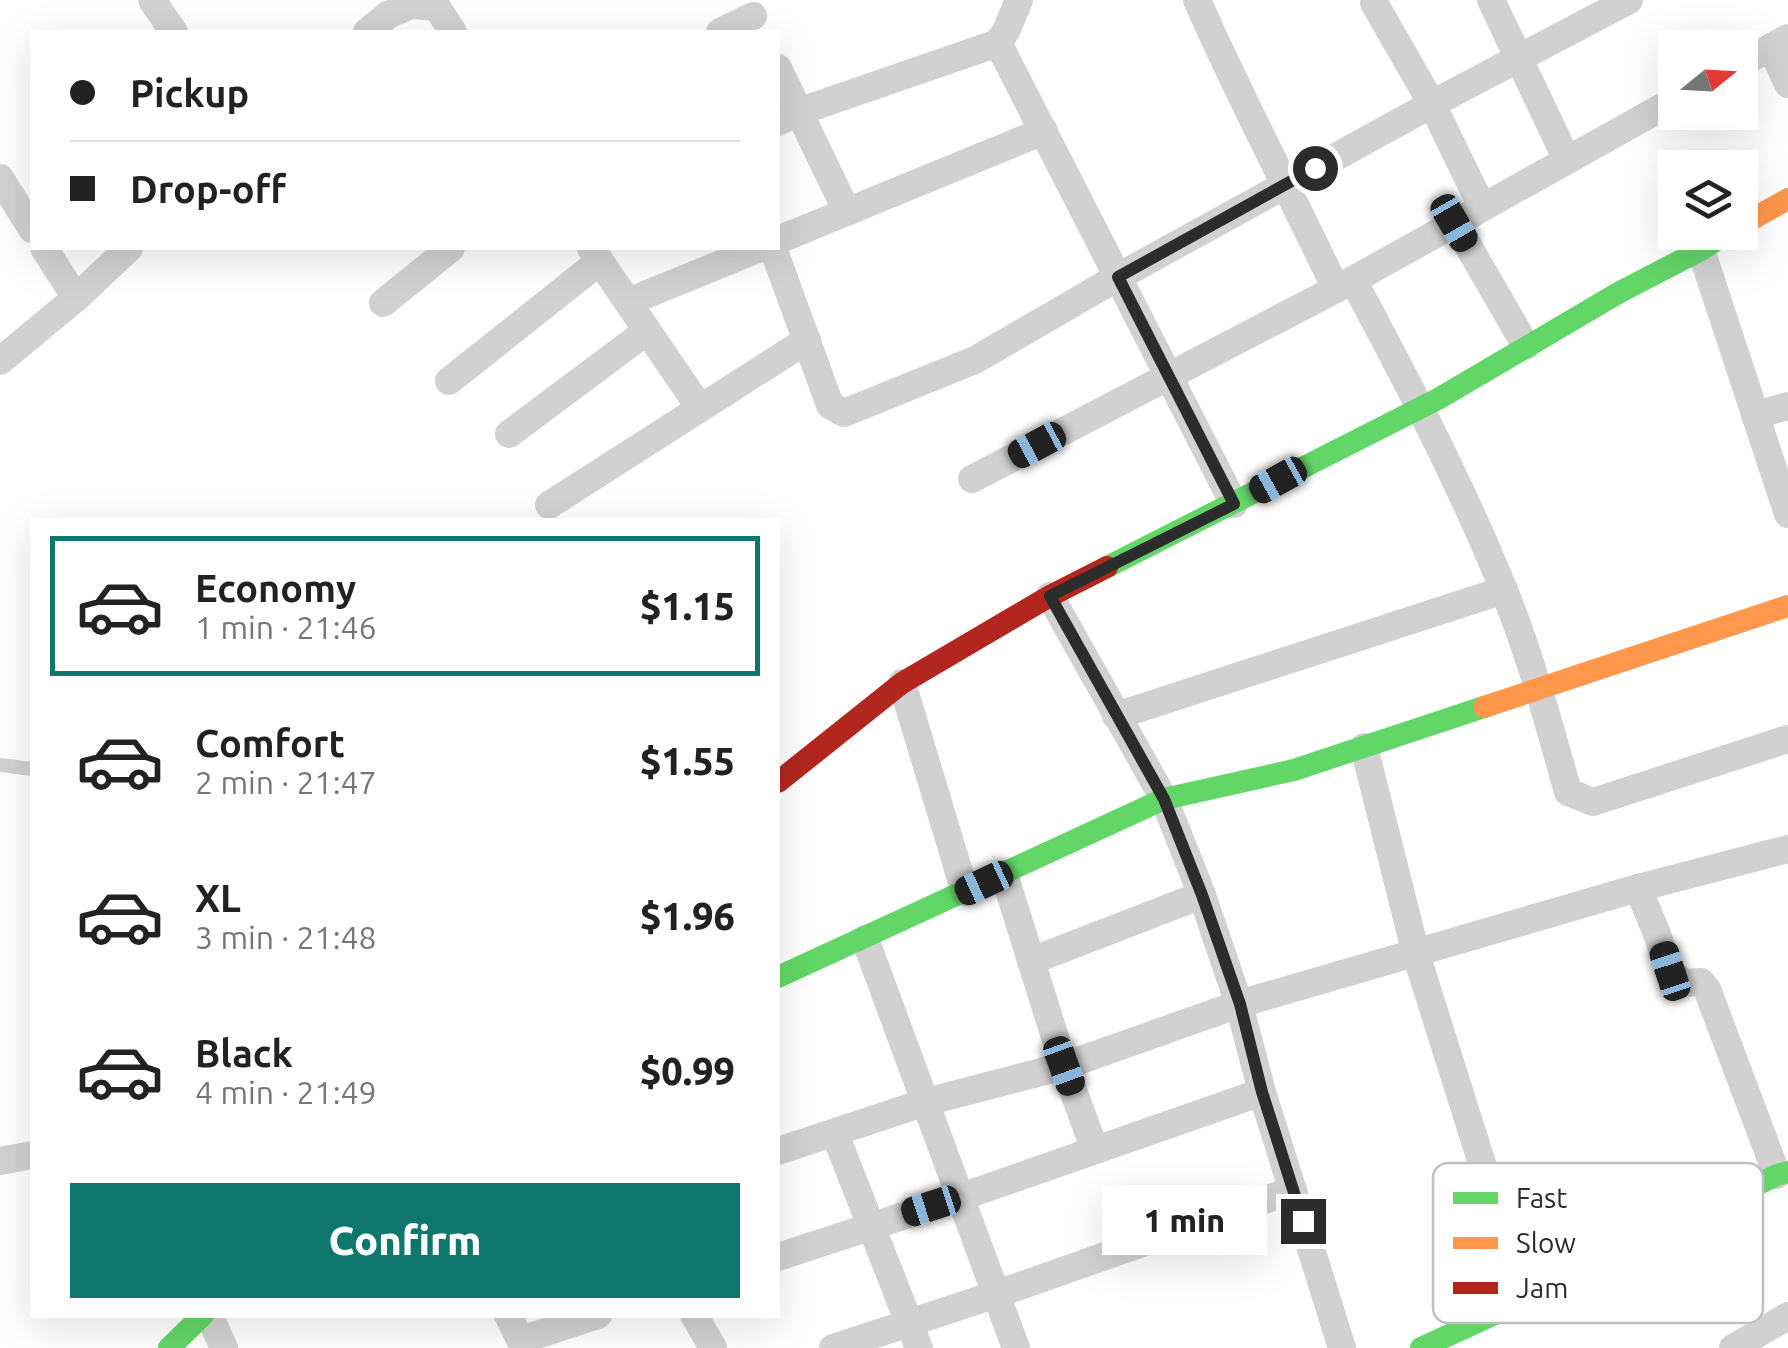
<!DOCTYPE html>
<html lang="en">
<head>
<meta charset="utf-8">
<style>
	body { margin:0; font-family:Ubuntu,sans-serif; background:#f6f6f6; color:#222; height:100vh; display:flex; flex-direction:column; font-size:38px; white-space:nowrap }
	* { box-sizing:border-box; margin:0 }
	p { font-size:32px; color:#767676 }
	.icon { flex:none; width:55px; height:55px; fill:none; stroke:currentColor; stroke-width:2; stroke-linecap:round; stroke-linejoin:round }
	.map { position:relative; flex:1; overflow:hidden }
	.sheet { position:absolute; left:30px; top:518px; width:750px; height:800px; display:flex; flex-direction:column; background:#fff; border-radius:0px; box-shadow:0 10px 40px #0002 }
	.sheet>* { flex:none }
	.top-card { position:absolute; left:30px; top:30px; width:750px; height:220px; border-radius:0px; box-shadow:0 10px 40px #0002; display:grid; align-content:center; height:220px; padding:0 40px; background:#fff }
	.needle { width:65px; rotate:72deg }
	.tools { position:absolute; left:1658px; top:30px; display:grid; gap:20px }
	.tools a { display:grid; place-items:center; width:100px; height:100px; border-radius:0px; background:#fff; box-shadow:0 10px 40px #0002; font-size:50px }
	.end { position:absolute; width:45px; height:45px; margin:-22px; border:12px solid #2c2c2c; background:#fff; box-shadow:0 0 0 5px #fff }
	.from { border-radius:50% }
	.bubble { position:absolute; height:70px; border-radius:0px; background:#fff; box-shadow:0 10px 40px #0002; font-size:32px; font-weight:800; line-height:70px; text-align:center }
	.car { position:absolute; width:30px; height:60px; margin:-30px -15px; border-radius:12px; box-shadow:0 0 8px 2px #0007; background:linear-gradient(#222 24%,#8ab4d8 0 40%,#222 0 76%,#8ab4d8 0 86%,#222 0) }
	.top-card b { display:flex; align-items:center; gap:35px; height:95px; font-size:38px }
	.top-card b+b { border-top:2px solid #e0e0e0 }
	.top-card i { width:25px; height:25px; background:#222 }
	ul { padding:18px 0 0; list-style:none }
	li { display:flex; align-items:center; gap:30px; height:140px; margin:0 20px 15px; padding:0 20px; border:5px solid transparent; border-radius:0px }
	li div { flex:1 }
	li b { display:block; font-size:38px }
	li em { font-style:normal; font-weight:800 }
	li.active { border-color:#0f766e }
	li>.icon { width:90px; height:90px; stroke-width:1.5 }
	.button { display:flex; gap:20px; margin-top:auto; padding:20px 40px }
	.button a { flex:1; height:115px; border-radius:0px; background:#0f766e; color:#fff; font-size:40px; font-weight:800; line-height:115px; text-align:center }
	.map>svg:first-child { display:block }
</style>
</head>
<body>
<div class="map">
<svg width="1788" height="1348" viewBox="0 0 1788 1348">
	<rect width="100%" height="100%" fill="#fff"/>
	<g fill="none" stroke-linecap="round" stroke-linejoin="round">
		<!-- lane -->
		<polyline stroke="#d1d1d1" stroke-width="14" points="0,765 32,769"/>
		<!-- street -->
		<g stroke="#d1d1d1" stroke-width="28">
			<polyline points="152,0 174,32"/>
			<polyline points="1019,0 1006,31 998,43 1234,504"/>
			<path d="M1197,0C1240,98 1290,192 1336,289"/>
			<polyline points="1375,0 1374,3 1432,104 1482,207"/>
			<polyline points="1491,0 1567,160"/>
			<polyline points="367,32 388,15 411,5 437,7 453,32"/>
			<polyline points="720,32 753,16"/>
			<polyline points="1771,47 1788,84"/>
			<polyline points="1740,64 1788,38"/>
			<polyline points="778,68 847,212"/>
			<polyline points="778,122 798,112 998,43"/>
			<polyline points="0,178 32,229"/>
			<polyline points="1455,223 1526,346"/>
			<polyline points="778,240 1044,131"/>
			<polyline points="44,248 76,298"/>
			<polyline points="591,248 700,408"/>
			<polyline points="773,248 830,405 844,413 975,360 1118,277 1432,104 1629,0"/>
			<polyline points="1701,250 1788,514"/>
			<path d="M1353,280C1407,381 1460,482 1503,588C1530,654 1549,724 1568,792L1593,802L1788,739"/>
			<polyline points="628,302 760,248"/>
			<polyline points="383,303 451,248"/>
			<polyline points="0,361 76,298 129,248"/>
			<polyline points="449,381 600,261"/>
			<polyline points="1755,415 1788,406"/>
			<polyline points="509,434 647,331"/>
			<polyline points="972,479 1353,280 1675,100"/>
			<polyline points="549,505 807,340"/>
			<polyline points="1050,596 1164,799 1202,895 1239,1004 1262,1092 1342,1348"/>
			<polyline points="902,683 965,892"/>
			<polyline points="1116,716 1504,590"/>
			<polyline points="1364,747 1416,954 1525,1300"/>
			<polyline points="1004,874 1064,1066 1095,1150"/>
			<polyline points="1638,888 1657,934 1669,971 1683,983 1701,982 1707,989 1777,1175"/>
			<polyline points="865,939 1016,1348"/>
			<polyline points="1031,961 1202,895"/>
			<polyline points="835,1134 919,1348"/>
			<polyline points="778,1151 926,1102 1064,1066 1239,1004 1638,888 1788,849"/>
			<polyline points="0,1161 32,1155"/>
			<polyline points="778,1257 961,1197 1262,1092"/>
			<polyline points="209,1315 224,1348"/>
			<polyline points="508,1315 524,1348"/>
			<polyline points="694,1315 713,1348"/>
			<polyline points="521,1340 598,1315"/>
			<polyline points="833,1348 997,1294 1293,1190"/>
			<polyline points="1733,1348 1788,1316"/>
		</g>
		<!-- fast -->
		<g stroke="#63d668" stroke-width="22">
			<polyline points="1107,567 1438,399 1620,292 1701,250 1729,232"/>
			<polyline points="778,977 1164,799 1294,770 1484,707"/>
			<polyline points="169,1348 203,1315"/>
			<polyline points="1421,1348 1525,1300 1777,1175 1788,1172"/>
		</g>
		<!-- slow -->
		<g stroke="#ff974d" stroke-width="22">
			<polyline points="1740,226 1788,199"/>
			<polyline points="1484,707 1788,606"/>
		</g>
		<!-- jam -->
		<polyline stroke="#b3261e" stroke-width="22" points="778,782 902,683 1050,596 1107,567"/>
	</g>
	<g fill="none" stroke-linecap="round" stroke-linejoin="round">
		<!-- route -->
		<polyline stroke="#2c2c2c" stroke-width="12" points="1303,1221 1262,1092 1240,1004 1202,895 1164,799 1050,596 1234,504 1118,277 1315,168"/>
	</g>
	<!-- legend -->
	<rect x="1433" y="1163" width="330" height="160" rx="15" fill="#fff" stroke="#c0c0c0" stroke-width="2.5"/>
	<rect x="1453" y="1192" width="45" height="12" fill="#63d668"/>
	<rect x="1453" y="1237" width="45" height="12" fill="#ff974d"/>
	<rect x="1453" y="1282" width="45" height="12" fill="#b3261e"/>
	<g font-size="28" fill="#2c2c2c">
		<text x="1516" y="1208">Fast</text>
		<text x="1516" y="1253">Slow</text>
		<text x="1516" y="1298">Jam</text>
	</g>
</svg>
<div class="tools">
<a><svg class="needle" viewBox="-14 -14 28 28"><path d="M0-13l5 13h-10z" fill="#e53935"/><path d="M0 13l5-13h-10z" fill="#767676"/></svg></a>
<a><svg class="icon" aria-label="layers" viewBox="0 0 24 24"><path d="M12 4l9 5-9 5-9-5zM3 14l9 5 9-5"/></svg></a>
</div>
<i class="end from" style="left:1315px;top:168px"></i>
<i class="end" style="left:1303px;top:1221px"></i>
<div class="bubble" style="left:1102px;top:1185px;width:165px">1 min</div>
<i class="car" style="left:1454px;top:223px;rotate:150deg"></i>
<i class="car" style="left:1037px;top:445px;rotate:242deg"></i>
<i class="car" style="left:1278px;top:480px;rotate:241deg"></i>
<i class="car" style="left:984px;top:883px;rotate:245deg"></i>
<i class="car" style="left:1670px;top:971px;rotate:342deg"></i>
<i class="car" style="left:1064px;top:1066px;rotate:160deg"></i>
<i class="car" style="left:931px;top:1206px;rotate:252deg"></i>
<div class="top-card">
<b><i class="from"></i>Pickup</b>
<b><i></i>Drop-off</b>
</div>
<section class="sheet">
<ul>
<li class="active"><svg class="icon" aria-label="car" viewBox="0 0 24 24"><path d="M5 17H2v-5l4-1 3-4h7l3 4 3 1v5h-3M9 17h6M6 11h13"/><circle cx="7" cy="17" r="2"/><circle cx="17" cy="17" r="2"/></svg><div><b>Economy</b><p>1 min · 21:46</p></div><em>$1.15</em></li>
<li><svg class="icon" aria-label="car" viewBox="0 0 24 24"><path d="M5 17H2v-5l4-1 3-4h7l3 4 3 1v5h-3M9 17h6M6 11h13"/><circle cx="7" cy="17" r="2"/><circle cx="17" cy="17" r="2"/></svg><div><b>Comfort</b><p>2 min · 21:47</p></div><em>$1.55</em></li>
<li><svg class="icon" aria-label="car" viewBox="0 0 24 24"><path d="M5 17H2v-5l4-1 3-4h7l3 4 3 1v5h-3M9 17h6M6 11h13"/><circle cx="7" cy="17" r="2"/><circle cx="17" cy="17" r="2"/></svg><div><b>XL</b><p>3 min · 21:48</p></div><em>$1.96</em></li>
<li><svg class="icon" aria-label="car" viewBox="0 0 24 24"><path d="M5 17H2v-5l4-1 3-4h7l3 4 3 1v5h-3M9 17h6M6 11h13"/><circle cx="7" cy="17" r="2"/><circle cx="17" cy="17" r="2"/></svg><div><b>Black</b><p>4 min · 21:49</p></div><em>$0.99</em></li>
</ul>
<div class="button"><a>Confirm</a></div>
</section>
</div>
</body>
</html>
